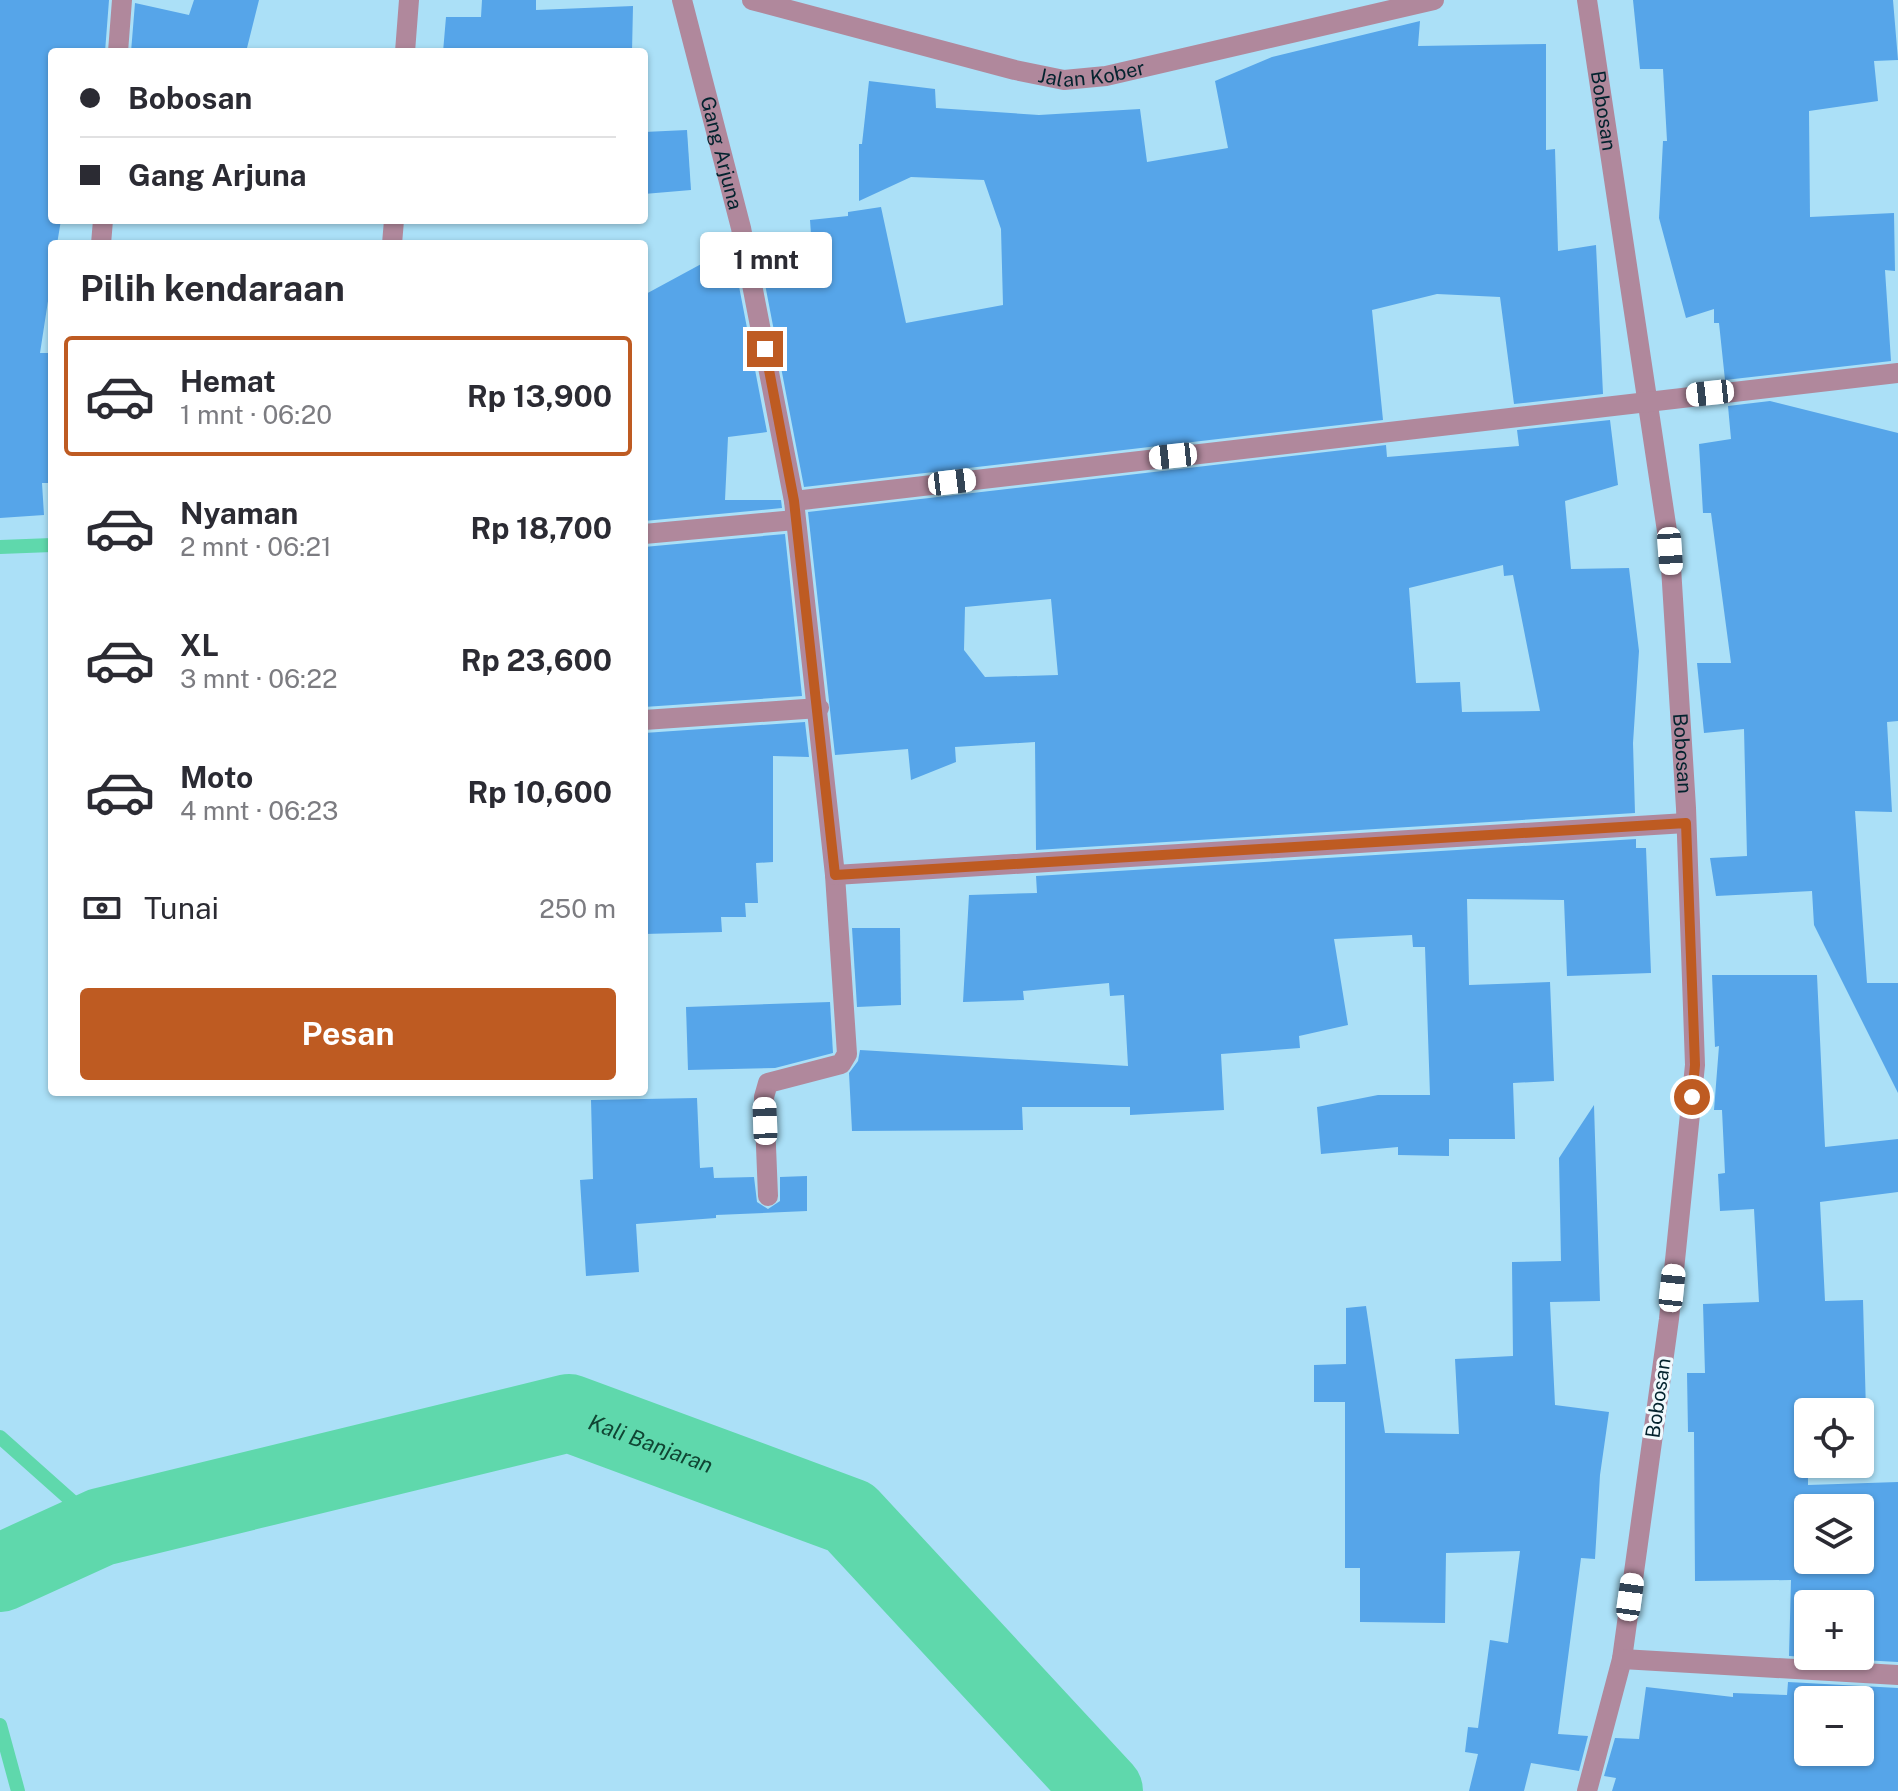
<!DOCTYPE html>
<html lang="id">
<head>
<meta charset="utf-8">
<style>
	body { margin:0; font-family:"Public Sans",sans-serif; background:#f7f7f7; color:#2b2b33; height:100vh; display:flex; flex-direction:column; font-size:30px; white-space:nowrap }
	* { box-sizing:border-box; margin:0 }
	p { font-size:26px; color:#7c7c81 }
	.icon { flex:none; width:44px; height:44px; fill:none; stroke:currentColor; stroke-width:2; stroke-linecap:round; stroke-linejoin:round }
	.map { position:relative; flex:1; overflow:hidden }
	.panel { position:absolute; left:48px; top:240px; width:600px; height:856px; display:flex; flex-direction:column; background:#fff; border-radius:8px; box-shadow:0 2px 6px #0004 }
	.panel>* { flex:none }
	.banner { position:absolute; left:48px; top:48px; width:600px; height:176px; border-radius:8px; box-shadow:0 2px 6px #0004; display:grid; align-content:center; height:176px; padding:0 32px; background:#fff }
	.fabs { position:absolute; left:1794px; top:1398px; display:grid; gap:16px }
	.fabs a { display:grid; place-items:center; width:80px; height:80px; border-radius:8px; background:#fff; box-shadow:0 2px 6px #0004; font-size:40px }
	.end { position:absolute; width:36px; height:36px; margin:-18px; border:10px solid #be5b22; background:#fff; box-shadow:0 0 0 4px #fff }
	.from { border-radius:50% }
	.bubble { position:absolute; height:56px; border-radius:8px; background:#fff; box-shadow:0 2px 6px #0004; font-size:26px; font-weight:700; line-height:56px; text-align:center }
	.car { position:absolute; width:24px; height:48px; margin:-24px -12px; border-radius:10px; box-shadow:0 0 6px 2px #0007; background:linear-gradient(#fff 24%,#345 0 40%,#fff 0 76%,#345 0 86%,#fff 0) }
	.banner b { display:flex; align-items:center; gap:28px; height:76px; font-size:30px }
	.banner b+b { border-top:2px solid #e1e1e2 }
	.banner i { width:20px; height:20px; background:#2b2b33 }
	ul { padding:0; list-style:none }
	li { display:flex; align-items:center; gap:24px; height:120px; margin:0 16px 12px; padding:0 16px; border:4px solid transparent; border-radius:8px }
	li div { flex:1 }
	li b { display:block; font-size:30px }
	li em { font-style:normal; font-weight:700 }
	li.selected { border-color:#be5b22 }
	li>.icon { width:72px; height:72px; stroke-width:1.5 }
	h2 { padding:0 32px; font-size:36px; line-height:96px }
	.pay { display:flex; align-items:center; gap:20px; height:88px; padding:0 32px; font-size:30px }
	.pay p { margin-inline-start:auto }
	.button { display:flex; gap:16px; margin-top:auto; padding:16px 32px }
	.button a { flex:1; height:92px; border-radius:8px; background:#be5b22; color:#fff; font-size:32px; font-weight:700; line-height:92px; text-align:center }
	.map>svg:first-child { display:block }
</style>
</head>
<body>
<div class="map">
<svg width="1898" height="1791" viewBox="0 0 1898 1791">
	<rect width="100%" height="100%" fill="#abe0f7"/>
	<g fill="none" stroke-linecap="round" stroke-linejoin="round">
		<!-- stream -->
		<g stroke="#5fd8ac" stroke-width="14">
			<polyline points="0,547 52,545"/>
			<polyline points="0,1437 101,1527"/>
			<polyline points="0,1725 18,1791"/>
		</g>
		<!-- river -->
		<path stroke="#5fd8ac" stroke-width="78" id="s1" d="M0,1573L101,1527L569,1413L850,1517L1104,1791"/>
	</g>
	<!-- building -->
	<g fill="#56a5e9" fill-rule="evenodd">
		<polygon points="0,0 109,0 105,52 52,52 52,220 61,220 57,244 52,244 52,275 40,353 52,353 52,483 42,483 44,515 0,518"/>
		<polygon points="194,0 259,0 246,52 131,52 135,3 189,15"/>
		<polygon points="482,0 536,0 536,10 633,6 632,52 443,52 446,17 481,17"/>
		<polygon points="1633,0 1893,0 1898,60 1874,61 1878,101 1809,111 1810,217 1894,213 1895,271 1885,270 1891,361 1725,380 1719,323 1714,323 1714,309 1686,318 1659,218 1663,141 1667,141 1663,69 1640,69"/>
		<polygon points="1420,21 1418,46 1546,44 1546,150 1555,149 1558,251 1596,245 1603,394 1514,404 1500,297 1437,294 1372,310 1383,420 804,487 759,253 812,249 810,220 848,216 848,212 881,207 906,323 1003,305 1001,229 984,180 911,177 859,201 859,144 862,144 869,81 935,89 936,108 1039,115 1140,109 1147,162 1228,148 1215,81 1272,57"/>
		<polygon points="687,130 691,190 644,194 644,132"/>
		<polygon points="733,255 767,432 728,437 725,500 781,500 782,508 644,521 644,295 716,256"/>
		<polygon points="1770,401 1898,433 1898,721 1887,722 1892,812 1855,811 1867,983 1898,983 1898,1093 1814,925 1812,891 1716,896 1710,858 1747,856 1744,729 1704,733 1697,663 1731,663 1711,513 1703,513 1699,444 1731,439 1728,406"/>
		<path d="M1610,420L1618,485L1565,501L1571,569L1629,568L1639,651L1633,743L1635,813L1036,850L1035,742L955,747L956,762L911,780L908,749L835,755L808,512L1386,445L1387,457L1519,446L1517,430ZM1503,565L1504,576L1513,575L1540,711L1462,712L1460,682L1416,683L1409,588ZM1051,599L1058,675L985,677L964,650L965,607Z"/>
		<polygon points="785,534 802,696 644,707 644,547"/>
		<polygon points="805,722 809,757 773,756 773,862 756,863 758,903 745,903 746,917 721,917 722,932 644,934 644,733"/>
		<polygon points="1636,839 1636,848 1646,848 1651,973 1567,976 1564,900 1467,899 1469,985 1550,982 1554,1081 1513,1083 1515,1139 1449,1139 1449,1156 1398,1155 1398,1147 1321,1154 1317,1107 1378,1095 1430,1095 1425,947 1413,947 1412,935 1334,939 1348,1025 1299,1036 1300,1048 1221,1054 1224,1110 1130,1115 1130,1107 1022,1107 1023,1130 852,1131 849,1073 858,1061 860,1050 1128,1066 1124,995 1110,996 1109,983 1023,991 1024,1000 963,1002 969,895 1037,893 1036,876"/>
		<polygon points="852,928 900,928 901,1005 857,1007"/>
		<path d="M1712,975H1817L1825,1147L1898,1139V1192L1820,1202L1825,1301L1863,1300L1866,1412H1808V1485L1898,1482V1662L1789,1656L1791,1580L1695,1581L1694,1432H1688L1687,1373H1705L1703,1304L1759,1302L1754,1209L1720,1211L1718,1174L1725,1173L1722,1110H1714L1719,1046L1715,1047ZM1808,1508H1860V1560H1808ZM1808,1604H1860V1656H1808Z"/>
		<polygon points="830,1002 833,1053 775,1068 688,1070 686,1007"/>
		<polygon points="697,1098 700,1168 713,1167 714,1178 754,1177 757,1202 768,1209 780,1201 780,1177 807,1176 807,1211 716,1215 716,1218 636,1224 639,1272 586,1276 580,1180 593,1179 591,1100"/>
		<polygon points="1594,1105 1600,1301 1550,1302 1555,1405 1609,1412 1600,1475 1595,1559 1581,1558 1558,1734 1588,1736 1579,1771 1531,1763 1524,1791 1469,1791 1478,1754 1465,1752 1468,1727 1478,1728 1490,1640 1508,1643 1520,1551 1446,1553 1445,1623 1360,1622 1360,1568 1345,1568 1345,1402 1314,1402 1314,1365 1346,1364 1346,1308 1366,1306 1385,1433 1459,1434 1455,1359 1513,1356 1512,1262 1561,1261 1559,1158"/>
		<path d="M1788,1682L1898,1688V1791H1612L1616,1778L1604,1776L1615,1738L1639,1739L1646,1687L1733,1697V1693L1787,1695ZM1808,1700H1860V1752H1808Z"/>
	</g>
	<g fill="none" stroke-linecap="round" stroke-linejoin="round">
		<!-- minor -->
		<g stroke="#b0889c" stroke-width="20">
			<path id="s2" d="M682,0L741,228L794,501L835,875L847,1054L841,1064L768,1083L764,1097L768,1196"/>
			<path id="s3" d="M752,0L1015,70L1064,80L1106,76L1434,0"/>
			<path id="s4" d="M1587,0L1670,551L1686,808L1695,1065L1669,1319L1622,1659L1587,1791"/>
			<polyline points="118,52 122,0"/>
			<polyline points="405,52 409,0"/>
			<polyline points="101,244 103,220"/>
			<polyline points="392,244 394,220"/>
			<polyline points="794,501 1898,373"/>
			<polyline points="644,534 795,520"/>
			<polyline points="644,720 819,708"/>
			<polyline points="835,875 1686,823"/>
			<polyline points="1622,1659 1898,1675"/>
		</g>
	</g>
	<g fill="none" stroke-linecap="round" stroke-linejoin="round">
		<!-- route -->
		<polyline stroke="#be5b22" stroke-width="10" points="765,349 794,501 835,875 1686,823 1695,1065 1692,1097"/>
	</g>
	<g text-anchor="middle" stroke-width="6" stroke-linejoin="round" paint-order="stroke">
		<!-- street labels -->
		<g font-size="20" fill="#03232e" stroke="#f1f9fd">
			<text dy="7" stroke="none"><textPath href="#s3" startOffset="350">Jalan Kober</textPath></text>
			<text dy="7" stroke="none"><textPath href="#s4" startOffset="112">Bobosan</textPath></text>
			<text dy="7" stroke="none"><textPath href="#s2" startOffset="158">Gang Arjuna</textPath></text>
			<text dy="7" stroke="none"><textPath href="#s4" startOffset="760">Bobosan</textPath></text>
			<text transform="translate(1658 1398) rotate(-82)" y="7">Bobosan</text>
		</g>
		<!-- water labels -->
		<g font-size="22" font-style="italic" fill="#104533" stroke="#f1f9fd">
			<text dy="8" stroke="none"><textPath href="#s1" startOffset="680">Kali Banjaran</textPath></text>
		</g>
	</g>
</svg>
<div class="fabs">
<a><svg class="icon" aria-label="locate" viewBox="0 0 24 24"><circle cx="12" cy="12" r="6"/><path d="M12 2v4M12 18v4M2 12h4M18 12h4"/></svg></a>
<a><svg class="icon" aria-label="layers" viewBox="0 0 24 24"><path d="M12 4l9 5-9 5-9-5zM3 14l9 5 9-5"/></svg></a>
<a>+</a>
<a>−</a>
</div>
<i class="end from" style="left:1692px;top:1097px"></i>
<i class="end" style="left:765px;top:349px"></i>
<div class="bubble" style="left:700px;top:232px;width:132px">1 mnt</div>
<i class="car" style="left:1710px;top:393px;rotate:264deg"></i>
<i class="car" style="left:1173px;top:456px;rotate:264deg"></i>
<i class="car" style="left:952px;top:482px;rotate:83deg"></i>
<i class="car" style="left:1670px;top:551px;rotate:176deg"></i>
<i class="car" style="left:765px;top:1121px;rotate:358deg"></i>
<i class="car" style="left:1672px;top:1288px;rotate:6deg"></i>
<i class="car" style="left:1630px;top:1597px;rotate:8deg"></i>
<div class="banner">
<b><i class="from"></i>Bobosan</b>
<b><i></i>Gang Arjuna</b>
</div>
<section class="panel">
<h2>Pilih kendaraan</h2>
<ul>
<li class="selected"><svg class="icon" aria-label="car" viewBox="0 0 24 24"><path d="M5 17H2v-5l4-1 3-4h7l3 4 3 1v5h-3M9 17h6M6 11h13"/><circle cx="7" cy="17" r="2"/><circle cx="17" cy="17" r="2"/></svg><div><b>Hemat</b><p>1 mnt · 06:20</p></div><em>Rp 13,900</em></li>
<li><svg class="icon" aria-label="car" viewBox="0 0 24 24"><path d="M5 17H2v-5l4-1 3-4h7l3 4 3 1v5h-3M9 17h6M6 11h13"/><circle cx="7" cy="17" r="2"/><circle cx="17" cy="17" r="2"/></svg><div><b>Nyaman</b><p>2 mnt · 06:21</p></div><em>Rp 18,700</em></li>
<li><svg class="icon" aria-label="car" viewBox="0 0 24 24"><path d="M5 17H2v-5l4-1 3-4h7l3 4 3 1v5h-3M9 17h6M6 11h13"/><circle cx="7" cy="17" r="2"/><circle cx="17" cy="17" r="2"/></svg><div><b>XL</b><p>3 mnt · 06:22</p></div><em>Rp 23,600</em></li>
<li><svg class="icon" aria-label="car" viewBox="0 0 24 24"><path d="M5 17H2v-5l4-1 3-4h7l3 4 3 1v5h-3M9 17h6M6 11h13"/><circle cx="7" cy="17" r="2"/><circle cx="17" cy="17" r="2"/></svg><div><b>Moto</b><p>4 mnt · 06:23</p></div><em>Rp 10,600</em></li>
</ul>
<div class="pay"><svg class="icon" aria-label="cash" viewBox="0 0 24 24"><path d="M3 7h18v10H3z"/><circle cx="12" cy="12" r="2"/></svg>Tunai<p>250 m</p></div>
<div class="button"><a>Pesan</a></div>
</section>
</div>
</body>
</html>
